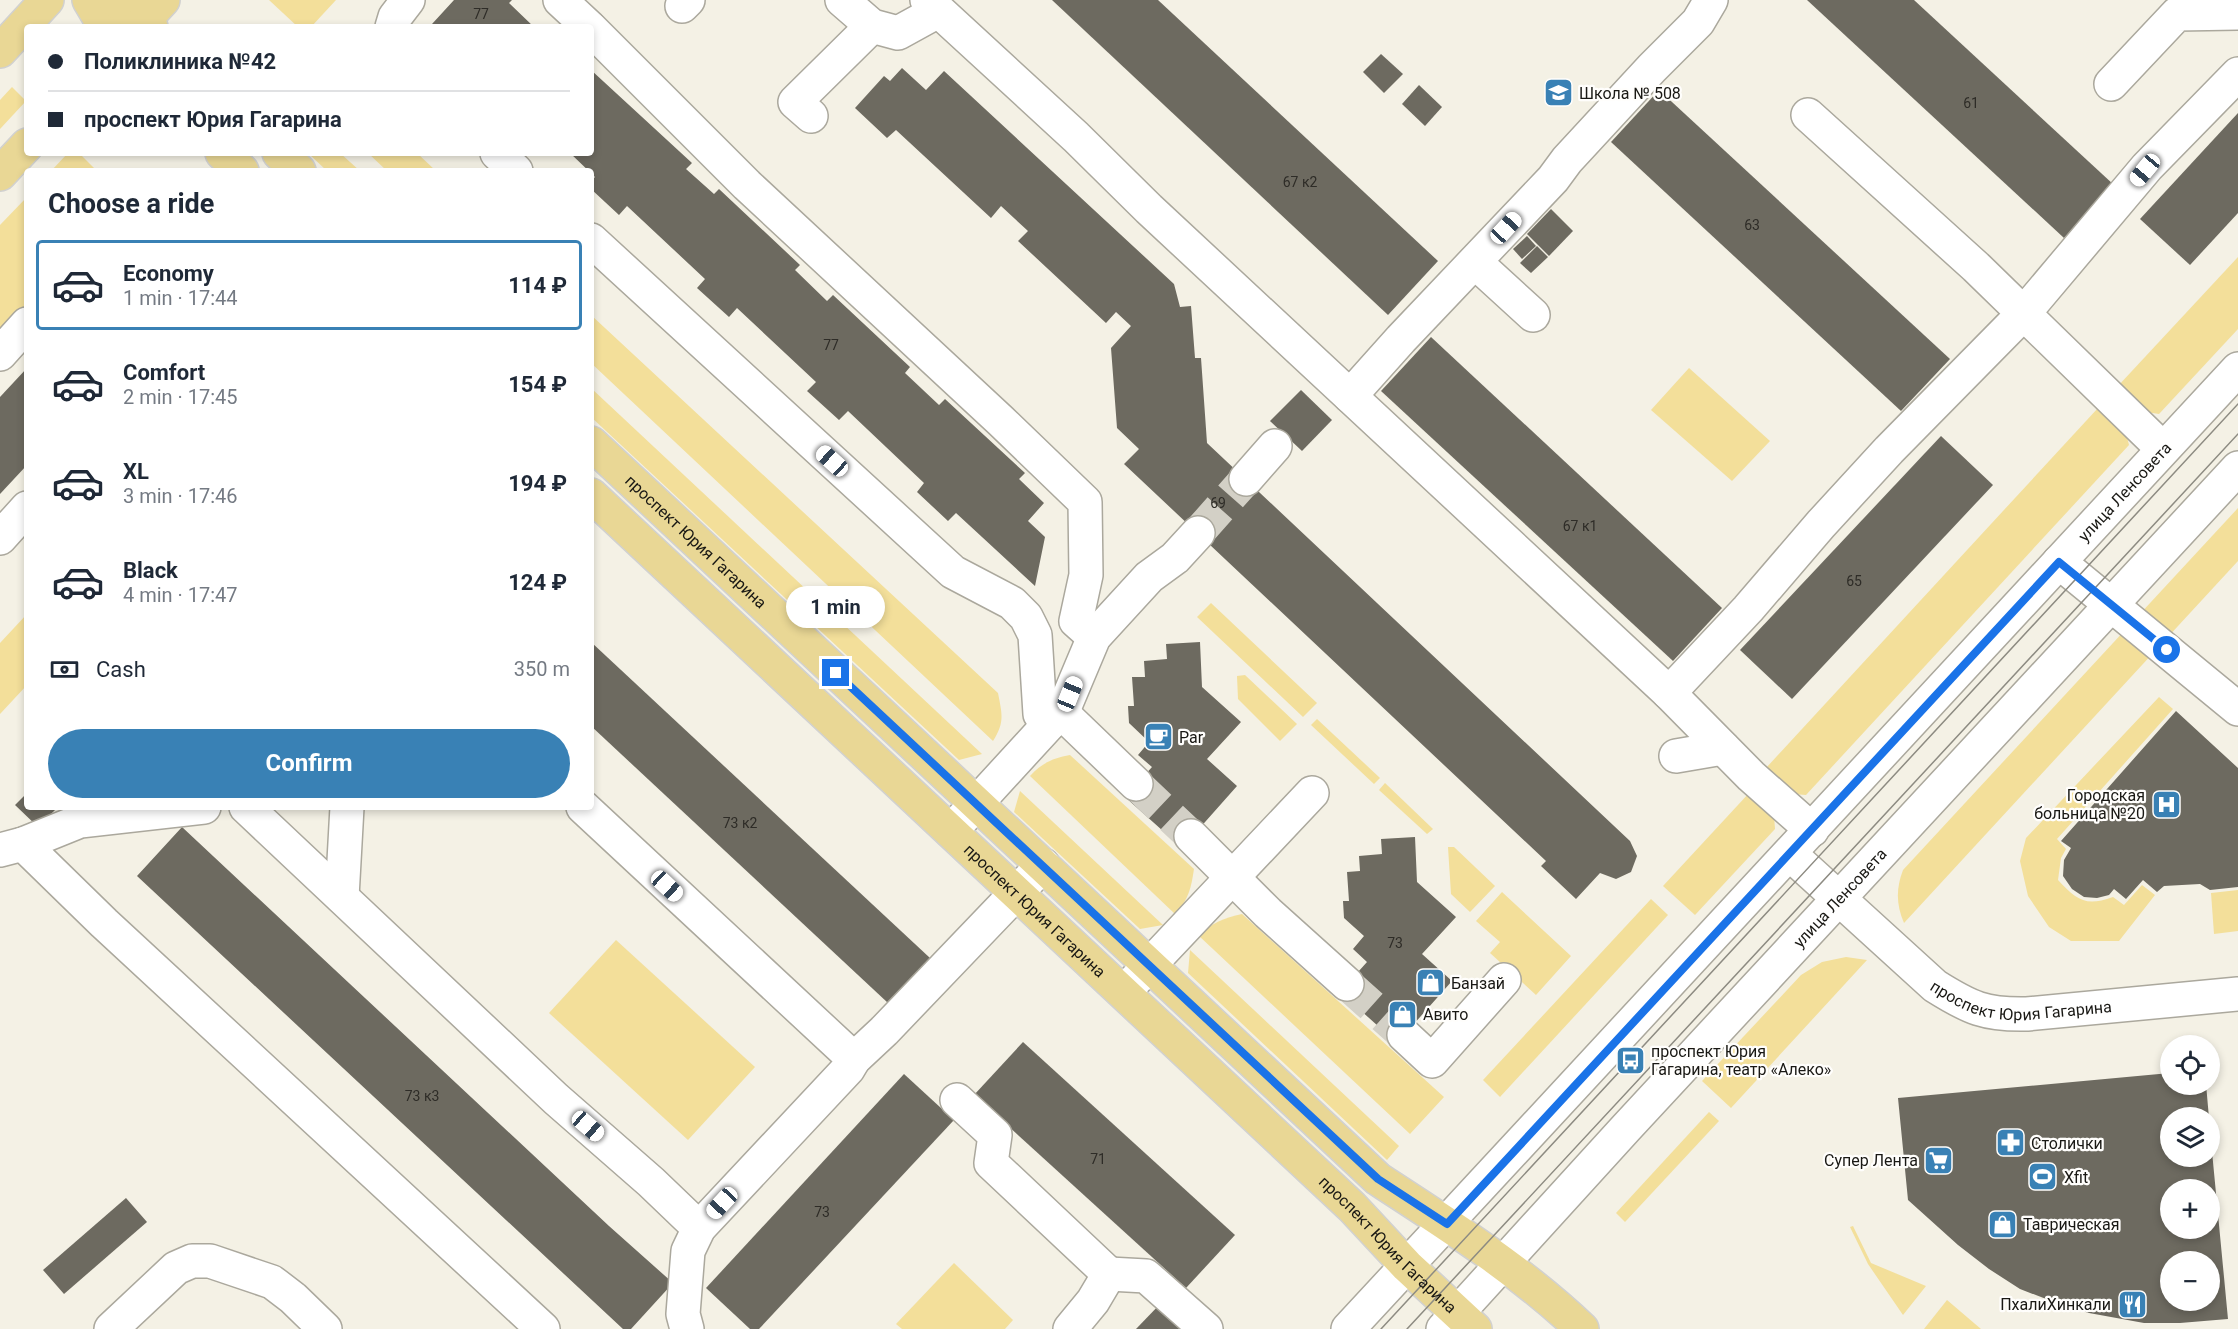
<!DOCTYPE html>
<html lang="en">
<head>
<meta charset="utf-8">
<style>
	body { margin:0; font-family:Roboto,sans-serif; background:#f6f6f7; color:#1f2937; height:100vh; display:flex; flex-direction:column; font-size:22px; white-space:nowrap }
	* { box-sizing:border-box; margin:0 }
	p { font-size:20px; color:#747a83 }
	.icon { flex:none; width:33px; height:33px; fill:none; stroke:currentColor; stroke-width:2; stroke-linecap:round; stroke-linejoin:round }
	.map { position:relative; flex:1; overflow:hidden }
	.drawer { position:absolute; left:24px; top:168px; width:570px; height:642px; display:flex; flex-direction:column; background:#fff; border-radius:6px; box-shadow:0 3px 9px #0003 }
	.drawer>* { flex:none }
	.banner { position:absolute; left:24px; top:24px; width:570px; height:132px; border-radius:6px; box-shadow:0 3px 9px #0003; display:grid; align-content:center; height:132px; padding:0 24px; background:#fff }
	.controls { position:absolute; left:2160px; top:1035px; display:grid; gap:12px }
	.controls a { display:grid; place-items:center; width:60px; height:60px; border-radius:50%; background:#fff; box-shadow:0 3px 9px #0003; font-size:30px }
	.end { position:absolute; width:27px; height:27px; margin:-14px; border:8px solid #1a73e8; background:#fff; box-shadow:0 0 0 3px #fff }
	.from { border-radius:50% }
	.bubble { position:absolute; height:42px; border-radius:21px; background:#fff; box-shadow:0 3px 9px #0003; font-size:20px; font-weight:700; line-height:42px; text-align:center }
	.car { position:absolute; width:18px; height:36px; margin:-18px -9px; border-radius:8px; box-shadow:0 0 4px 2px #0007; background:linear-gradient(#fff 24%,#345 0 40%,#fff 0 76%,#345 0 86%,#fff 0) }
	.banner b { display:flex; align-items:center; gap:21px; height:57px; font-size:22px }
	.banner b+b { border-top:2px solid #e0e1e3 }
	.banner i { width:15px; height:15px; background:#1f2937 }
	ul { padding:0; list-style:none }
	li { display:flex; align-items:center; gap:18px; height:90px; margin:0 12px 9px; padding:0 12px; border:3px solid transparent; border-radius:6px }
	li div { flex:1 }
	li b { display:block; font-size:22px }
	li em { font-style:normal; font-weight:700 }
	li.selected { border-color:#3981b5 }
	li>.icon { width:54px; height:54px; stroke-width:1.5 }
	h2 { padding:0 24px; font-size:27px; line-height:72px }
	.pay { display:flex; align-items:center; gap:15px; height:66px; padding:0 24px; font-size:22px }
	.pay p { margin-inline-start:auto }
	.action { display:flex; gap:12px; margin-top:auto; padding:12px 24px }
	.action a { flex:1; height:69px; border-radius:36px; background:#3981b5; color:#fff; font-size:24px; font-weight:700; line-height:69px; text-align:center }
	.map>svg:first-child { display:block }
</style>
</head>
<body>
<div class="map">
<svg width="2238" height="1329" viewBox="0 0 2238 1329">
	<rect width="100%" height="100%" fill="#f4f1e5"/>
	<!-- green -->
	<g fill="#f3df9a">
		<polygon points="269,0 336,0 311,27 298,27"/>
		<polygon points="12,87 26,101 0,129 0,100"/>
		<polygon points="68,153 79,153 97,171 51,171"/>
		<polygon points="308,153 340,153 360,171 327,171"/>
		<polygon points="368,153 417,153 436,171 387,171"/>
		<polygon points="27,197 27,311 0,340 0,225"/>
		<polygon points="2238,257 2238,329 2159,414 2146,412 2118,386"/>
		<path d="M591,315L998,693C1002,714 1005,722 993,741L591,363Z"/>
		<polygon points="1689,368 1770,441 1732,481 1651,410"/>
		<polygon points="591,388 982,754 959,760 591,417"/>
		<polygon points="2098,408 2126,433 2129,445 1806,795 1793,794 1766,768"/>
		<path d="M2238,508V561L1904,923C1896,905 1896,888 1903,870Z"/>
		<polygon points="1211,603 1317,703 1303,717 1197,617"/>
		<polygon points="27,614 27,685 0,714 0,643"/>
		<polygon points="1245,675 1297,724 1280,741 1238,699 1237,676"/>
		<path d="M2159,697L2173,709L2057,839L2066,849L2061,858L2058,880C2077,900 2085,907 2113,897L2124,905L2142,885L2155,895L2119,941H2071L2049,927L2028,896L2020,861L2026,838Z"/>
		<polygon points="1317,719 1380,778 1374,784 1311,725"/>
		<path d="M1070,755L1194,869C1191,888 1189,899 1175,914L1030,776C1042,763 1053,758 1070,755Z"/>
		<polygon points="1385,783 1433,829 1427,834 1379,790"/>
		<polygon points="1020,791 1163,925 1140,929 1014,812"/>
		<polygon points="1750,792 1774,815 1775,829 1695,915 1663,886"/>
		<polygon points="1448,847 1454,847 1495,886 1470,912 1451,894"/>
		<polygon points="2238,890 2238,931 2214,934 2211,893"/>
		<polygon points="1502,892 1571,956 1536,995 1490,953 1500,942 1476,921"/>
		<polygon points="1651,899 1668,915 1500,1097 1483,1080"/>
		<path d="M1242,914L1444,1097L1410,1134L1198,935C1212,923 1224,918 1242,914Z"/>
		<polygon points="616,940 755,1067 688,1140 549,1013"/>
		<polygon points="1190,950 1399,1146 1387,1160 1188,973"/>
		<polygon points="1846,957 1867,960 1731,1108 1702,1081 1801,975 1822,962"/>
		<polygon points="1709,1112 1719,1121 1625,1222 1616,1213"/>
		<polygon points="1853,1226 1871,1263 1926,1286 1903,1315 1868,1264 1850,1227"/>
		<polygon points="954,1263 1013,1320 1005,1329 902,1329 896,1324"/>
		<polygon points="1947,1300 1981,1329 1924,1329"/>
	</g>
	<!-- building -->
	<g fill="#6d6a60" fill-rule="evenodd">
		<polygon points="454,0 512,0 509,3 534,27 435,27 432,24"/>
		<polygon points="1052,0 1158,0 1438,261 1388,315"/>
		<polygon points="1807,0 1914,0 2114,185 2064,238"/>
		<polygon points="1381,54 1403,74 1384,93 1363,72"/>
		<polygon points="902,68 926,90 944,71 1174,284 1180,307 1191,306 1195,358 1201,358 1207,443 1630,841 1637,856 1631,872 1616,879 1600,873 1576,899 1541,866 1546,861 1124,464 1139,449 1117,428 1111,348 1131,326 1116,312 1106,323 1018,241 1028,231 1001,206 991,218 896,130 887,138 855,108 884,76 890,81"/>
		<polygon points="591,70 692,163 686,169 714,194 719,189 800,265 795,270 827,301 833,295 910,367 905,373 939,405 945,399 1025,473 1019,479 1044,503 1028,521 1045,537 1035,586 956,513 948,521 917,492 924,483 848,411 839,420 807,391 816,382 737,308 729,317 697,288 705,279 627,206 619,215 591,189 591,181 595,177 570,153 591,153"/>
		<polygon points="1419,85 1442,107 1425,126 1402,104"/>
		<polygon points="1659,90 1950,359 1901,411 1611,142"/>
		<polygon points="2238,113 2238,213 2190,265 2140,219"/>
		<polygon points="1551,209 1573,231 1549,256 1527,234"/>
		<polygon points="1527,236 1536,246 1522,259 1513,249"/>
		<polygon points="1537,246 1548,257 1531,273 1520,263"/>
		<polygon points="1431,337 1722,608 1673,661 1381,391"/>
		<polygon points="27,368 27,465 0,494 0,397"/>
		<polygon points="1301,390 1332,420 1302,451 1270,421"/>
		<polygon points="1941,436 1993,485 1792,699 1740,650"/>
		<polygon points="591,642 930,958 888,1003 591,726"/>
		<polygon points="1200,642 1202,687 1241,722 1207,759 1237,786 1182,848 1125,797 1152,767 1138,755 1149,742 1129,723 1128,706 1134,706 1132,677 1145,677 1144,661 1167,659 1166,644"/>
		<polygon points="2176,711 2238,768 2238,887 2210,890 2200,884 2164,886 2157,892 2143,880 2126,899 2114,889 2109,895 2097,898 2084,897 2072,889 2063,876 2064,860 2071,848 2061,841"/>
		<polygon points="27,793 27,807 58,807 38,827 15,805"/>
		<polygon points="182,827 609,1226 673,1283 631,1329 623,1329 137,876"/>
		<polygon points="1415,837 1417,882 1456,917 1422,954 1452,981 1397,1043 1340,992 1367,962 1353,949 1364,936 1344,918 1343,901 1349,901 1347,872 1360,871 1359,856 1382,854 1381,839"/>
		<polygon points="1023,1042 1235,1235 1186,1288 974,1095"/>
		<path d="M2170,1073V1084H2206L2209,1118H2170V1156H2210V1141H2211L2228,1319L2180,1323H2144L2089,1313L2059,1304L2020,1289L1989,1269L1958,1245L1908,1200L1898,1098ZM2170,1190H2210V1228H2170ZM2170,1262H2210V1300H2170Z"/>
		<polygon points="904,1074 954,1120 759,1329 750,1329 706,1288"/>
		<polygon points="126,1198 147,1222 64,1294 43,1270"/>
		<polygon points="1162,1302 1190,1329 1136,1329"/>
	</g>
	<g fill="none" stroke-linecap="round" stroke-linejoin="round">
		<!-- minor-tunnel -->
		<g stroke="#d3d0c6" stroke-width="33" stroke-dasharray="33 16" stroke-linecap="butt">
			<polyline points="1198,533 1246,479"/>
			<polyline points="1136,784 1191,836"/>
			<polyline points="1347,984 1404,1035"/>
		</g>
		<defs>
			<g id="minor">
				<polyline points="560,0 589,27"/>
				<polyline points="842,0 872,26 898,33 938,11"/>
				<polyline points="927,0 1076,137 1149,209 1669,693 1751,776 1812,830"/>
				<polyline points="682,6 688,0"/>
				<polyline points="392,27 395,17 408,0"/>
				<polyline points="591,29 747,185 1001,421 1085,502 1086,575 1076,621 1094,637"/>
				<polyline points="2111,84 2177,14 2238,13"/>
				<polyline points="1808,115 1976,267 2163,449"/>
				<polyline points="811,116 795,102 872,26"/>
				<polyline points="497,153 516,171"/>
				<polyline points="591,240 953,572 1012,603 1026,617 1035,635 1040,714 1050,723"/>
				<polyline points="1475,262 1533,315"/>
				<polyline points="0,354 27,324"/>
				<polyline points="1350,396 1401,339 1553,179 1567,160 1652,68 1698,22 1711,0"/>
				<polyline points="1246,479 1275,446"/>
				<polyline points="0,538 27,508"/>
				<polyline points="2059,562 2238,709"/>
				<polyline points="1669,693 1748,609 1821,524 1889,450 2024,313 2147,167 2238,74"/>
				<polyline points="1062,713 1136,784"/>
				<polyline points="1676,756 1723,748"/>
				<polyline points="246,807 556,1099 651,1182 699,1228"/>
				<polyline points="583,807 854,1059"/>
				<polyline points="951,831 1050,723 1062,713 1094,637 1149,577 1175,558 1198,533"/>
				<polyline points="1191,836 1268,913 1347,984"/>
				<polyline points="23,844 104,923 543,1329"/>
				<polyline points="0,850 23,844 80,821 204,807"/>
				<path id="s1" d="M1790,854L1935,986C1970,1008 1985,1015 2027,1014L2238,994"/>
				<polyline points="342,897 347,807"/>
				<polyline points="1124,992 1312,793"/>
				<polyline points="1404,1035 1432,1061 1504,980"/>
				<polyline points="957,1100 995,1135 991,1163 1109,1274 1093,1301 1070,1329"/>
				<polyline points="1109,1274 1146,1276 1206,1329"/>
				<polyline points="111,1329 176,1268 192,1261 210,1261 272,1282 293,1298 325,1329"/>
				<polyline points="687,1329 683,1314 688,1251 699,1228 848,1069 854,1059 884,1031 1043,865"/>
				<path id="s2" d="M1348,1329L2238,369"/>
				<path id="s3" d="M1443,1329L1626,1128L2238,468"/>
			</g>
			<g id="major">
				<polyline points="89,0 105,27"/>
				<polyline points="115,0 144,20 151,27"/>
				<polyline points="138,27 163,0"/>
				<polyline points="0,51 47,0"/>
				<polyline points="222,153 242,171"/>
				<polyline points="279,153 299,171"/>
				<polyline points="0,174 27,145"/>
				<path id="s4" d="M591,443L1378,1179C1449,1225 1521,1271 1582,1329"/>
				<path id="s5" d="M591,495L1352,1207L1407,1266L1475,1329"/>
			</g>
		</defs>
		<!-- minor casing -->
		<use href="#minor" stroke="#aba89d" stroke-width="36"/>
		<!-- major casing -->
		<use href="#major" stroke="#d1d1d0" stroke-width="36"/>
		<!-- minor -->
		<use href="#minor" stroke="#fff" stroke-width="33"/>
		<!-- major -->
		<use href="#major" stroke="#e9d795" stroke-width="33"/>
		<!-- tram -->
		<g stroke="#8d8b82" stroke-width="1.5">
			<polyline points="1381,1329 2238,404"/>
			<polyline points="1407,1329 2238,434"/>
		</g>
	</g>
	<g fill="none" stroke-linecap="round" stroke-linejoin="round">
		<!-- route -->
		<polyline stroke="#1a73e8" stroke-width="8" points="836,673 1378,1179 1447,1224 2059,562 2167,650"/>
	</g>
	<!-- icons -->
	<defs>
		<symbol id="school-square" viewBox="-11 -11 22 22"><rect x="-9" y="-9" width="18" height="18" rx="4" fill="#3981b5" stroke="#fffefc"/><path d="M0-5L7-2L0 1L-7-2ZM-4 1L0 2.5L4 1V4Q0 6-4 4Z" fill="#fff"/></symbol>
		<symbol id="cafe-square" viewBox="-11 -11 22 22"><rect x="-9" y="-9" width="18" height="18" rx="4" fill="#3981b5" stroke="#fffefc"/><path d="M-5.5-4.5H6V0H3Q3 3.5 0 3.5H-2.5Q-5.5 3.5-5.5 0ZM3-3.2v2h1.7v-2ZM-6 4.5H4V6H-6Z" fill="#fff"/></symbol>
		<symbol id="hospital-square" viewBox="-11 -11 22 22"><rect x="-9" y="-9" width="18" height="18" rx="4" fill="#3981b5" stroke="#fffefc"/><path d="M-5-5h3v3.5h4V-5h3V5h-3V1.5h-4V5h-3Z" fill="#fff"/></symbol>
		<symbol id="shop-square" viewBox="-11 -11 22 22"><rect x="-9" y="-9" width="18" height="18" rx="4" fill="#3981b5" stroke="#fffefc"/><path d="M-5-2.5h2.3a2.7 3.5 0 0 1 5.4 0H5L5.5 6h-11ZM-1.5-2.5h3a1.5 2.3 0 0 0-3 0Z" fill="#fff"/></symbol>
		<symbol id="bus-square" viewBox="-11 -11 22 22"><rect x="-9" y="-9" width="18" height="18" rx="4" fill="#3981b5" stroke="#fffefc"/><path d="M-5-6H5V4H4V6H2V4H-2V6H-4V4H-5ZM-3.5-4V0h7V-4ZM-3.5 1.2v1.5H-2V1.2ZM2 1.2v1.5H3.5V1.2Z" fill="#fff"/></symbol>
		<symbol id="pharmacy-square" viewBox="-11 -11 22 22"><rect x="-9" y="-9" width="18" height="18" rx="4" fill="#3981b5" stroke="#fffefc"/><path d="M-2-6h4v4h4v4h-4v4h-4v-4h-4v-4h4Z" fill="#fff"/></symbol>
		<symbol id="supermarket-square" viewBox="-11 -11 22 22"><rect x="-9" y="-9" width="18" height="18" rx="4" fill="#3981b5" stroke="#fffefc"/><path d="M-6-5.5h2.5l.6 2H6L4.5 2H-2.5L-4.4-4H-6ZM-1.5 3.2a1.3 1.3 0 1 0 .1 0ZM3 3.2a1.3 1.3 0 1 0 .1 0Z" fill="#fff"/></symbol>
		<symbol id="stadium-square" viewBox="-11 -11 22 22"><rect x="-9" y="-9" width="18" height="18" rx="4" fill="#3981b5" stroke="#fffefc"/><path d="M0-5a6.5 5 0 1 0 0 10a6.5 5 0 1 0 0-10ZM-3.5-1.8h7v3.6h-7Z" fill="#fff"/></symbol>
		<symbol id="restaurant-square" viewBox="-11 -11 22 22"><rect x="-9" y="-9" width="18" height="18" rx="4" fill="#3981b5" stroke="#fffefc"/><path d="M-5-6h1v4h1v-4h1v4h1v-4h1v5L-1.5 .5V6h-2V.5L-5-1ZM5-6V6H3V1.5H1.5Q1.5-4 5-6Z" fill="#fff"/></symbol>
	</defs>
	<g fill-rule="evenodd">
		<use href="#school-square" x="1542" y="76" width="33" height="33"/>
		<use href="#cafe-square" x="1142" y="720" width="33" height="33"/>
		<use href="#hospital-square" x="2150" y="788" width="33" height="33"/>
		<use href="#shop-square" x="1414" y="966" width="33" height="33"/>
		<use href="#shop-square" x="1386" y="998" width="33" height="33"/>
		<use href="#bus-square" x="1614" y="1044" width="33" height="33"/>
		<use href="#pharmacy-square" x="1994" y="1126" width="33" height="33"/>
		<use href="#supermarket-square" x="1922" y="1144" width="33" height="33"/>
		<use href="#stadium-square" x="2026" y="1160" width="33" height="33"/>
		<use href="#shop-square" x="1986" y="1208" width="33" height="33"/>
		<use href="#restaurant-square" x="2116" y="1288" width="33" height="33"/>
	</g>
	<g text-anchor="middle" stroke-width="4.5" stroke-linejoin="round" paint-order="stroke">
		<!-- number labels -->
		<g font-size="14" fill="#2e2c27">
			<text x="481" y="19">77</text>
			<text x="1971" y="108">61</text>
			<text x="1300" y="187">67 к2</text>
			<text x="1752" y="230">63</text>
			<text x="831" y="350">77</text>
			<text x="1218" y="508">69</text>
			<text x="1580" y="531">67 к1</text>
			<text x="1854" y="586">65</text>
			<text x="740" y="828">73 к2</text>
			<text x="1395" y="948">73</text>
			<text x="422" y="1101">73 к3</text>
			<text x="1098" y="1164">71</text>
			<text x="822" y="1217">73</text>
		</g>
		<!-- poi labels -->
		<g font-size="16" fill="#191814" stroke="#fffefc" text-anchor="start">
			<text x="1579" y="99">Школа № 508</text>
			<text x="1179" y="743">Par</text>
			<text x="2145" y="801" text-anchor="end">Городская<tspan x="2145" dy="18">больница №20</tspan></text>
			<text x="1451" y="989">Банзай</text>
			<text x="1423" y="1020">Авито</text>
			<text x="1651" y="1057">проспект Юрия<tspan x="1651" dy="18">Гагарина, театр «Алеко»</tspan></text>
			<text x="2031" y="1149">Столички</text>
			<text x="1918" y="1166" text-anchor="end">Супер Лента</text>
			<text x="2064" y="1183">Xfit</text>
			<text x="2023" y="1230">Таврическая</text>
			<text x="2111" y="1310" text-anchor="end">ПхалиХинкали</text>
		</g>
		<!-- street labels -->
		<g font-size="16" fill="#191814" stroke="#fffefc">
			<text dy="6" stroke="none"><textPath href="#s2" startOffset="1142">улица Ленсовета</textPath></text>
			<text dy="6" stroke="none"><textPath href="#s4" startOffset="144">проспект Юрия Гагарина</textPath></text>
			<text dy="6" stroke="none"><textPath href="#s3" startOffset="586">улица Ленсовета</textPath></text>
			<text dy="6" stroke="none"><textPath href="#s5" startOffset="608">проспект Юрия Гагарина</textPath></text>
			<text dy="6" stroke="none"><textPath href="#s1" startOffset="286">проспект Юрия Гагарина</textPath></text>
			<text dy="6" stroke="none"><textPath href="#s5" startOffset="1094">проспект Юрия Гагарина</textPath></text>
		</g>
	</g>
</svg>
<div class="controls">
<a><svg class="icon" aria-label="locate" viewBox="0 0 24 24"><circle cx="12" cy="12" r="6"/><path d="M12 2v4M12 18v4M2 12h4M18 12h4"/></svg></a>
<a><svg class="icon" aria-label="layers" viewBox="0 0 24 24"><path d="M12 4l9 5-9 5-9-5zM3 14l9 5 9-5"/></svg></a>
<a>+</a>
<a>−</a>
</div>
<i class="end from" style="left:2167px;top:650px"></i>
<i class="end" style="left:836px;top:673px"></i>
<div class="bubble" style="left:786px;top:586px;width:99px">1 min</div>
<i class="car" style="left:2145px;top:170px;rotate:220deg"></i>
<i class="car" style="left:1506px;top:228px;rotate:43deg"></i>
<i class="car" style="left:832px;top:461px;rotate:312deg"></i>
<i class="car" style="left:1070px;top:694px;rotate:22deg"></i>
<i class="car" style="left:667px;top:886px;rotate:133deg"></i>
<i class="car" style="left:588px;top:1126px;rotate:131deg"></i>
<i class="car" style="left:722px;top:1203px;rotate:223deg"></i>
<div class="banner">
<b><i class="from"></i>Поликлиника №42</b>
<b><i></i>проспект Юрия Гагарина</b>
</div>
<section class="drawer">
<h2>Choose a ride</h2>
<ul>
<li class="selected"><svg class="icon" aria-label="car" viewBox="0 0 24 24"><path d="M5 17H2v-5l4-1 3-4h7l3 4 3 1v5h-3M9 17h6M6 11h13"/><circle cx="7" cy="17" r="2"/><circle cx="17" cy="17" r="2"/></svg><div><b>Economy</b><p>1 min · 17:44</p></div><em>114 ₽</em></li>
<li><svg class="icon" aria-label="car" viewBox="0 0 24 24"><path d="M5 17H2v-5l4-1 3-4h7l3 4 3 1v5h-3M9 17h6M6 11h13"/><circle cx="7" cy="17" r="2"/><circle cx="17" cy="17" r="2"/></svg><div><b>Comfort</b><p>2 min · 17:45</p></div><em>154 ₽</em></li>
<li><svg class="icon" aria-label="car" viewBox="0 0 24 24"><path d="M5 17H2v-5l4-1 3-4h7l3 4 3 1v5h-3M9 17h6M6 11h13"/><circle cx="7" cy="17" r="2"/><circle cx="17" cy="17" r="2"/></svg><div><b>XL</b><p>3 min · 17:46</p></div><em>194 ₽</em></li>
<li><svg class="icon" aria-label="car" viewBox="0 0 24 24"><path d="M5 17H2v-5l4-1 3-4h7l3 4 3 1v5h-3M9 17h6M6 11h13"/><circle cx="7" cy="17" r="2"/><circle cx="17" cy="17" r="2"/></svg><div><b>Black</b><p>4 min · 17:47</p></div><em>124 ₽</em></li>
</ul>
<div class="pay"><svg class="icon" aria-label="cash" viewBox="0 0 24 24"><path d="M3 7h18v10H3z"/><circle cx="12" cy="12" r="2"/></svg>Cash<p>350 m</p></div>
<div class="action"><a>Confirm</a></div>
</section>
</div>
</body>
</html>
